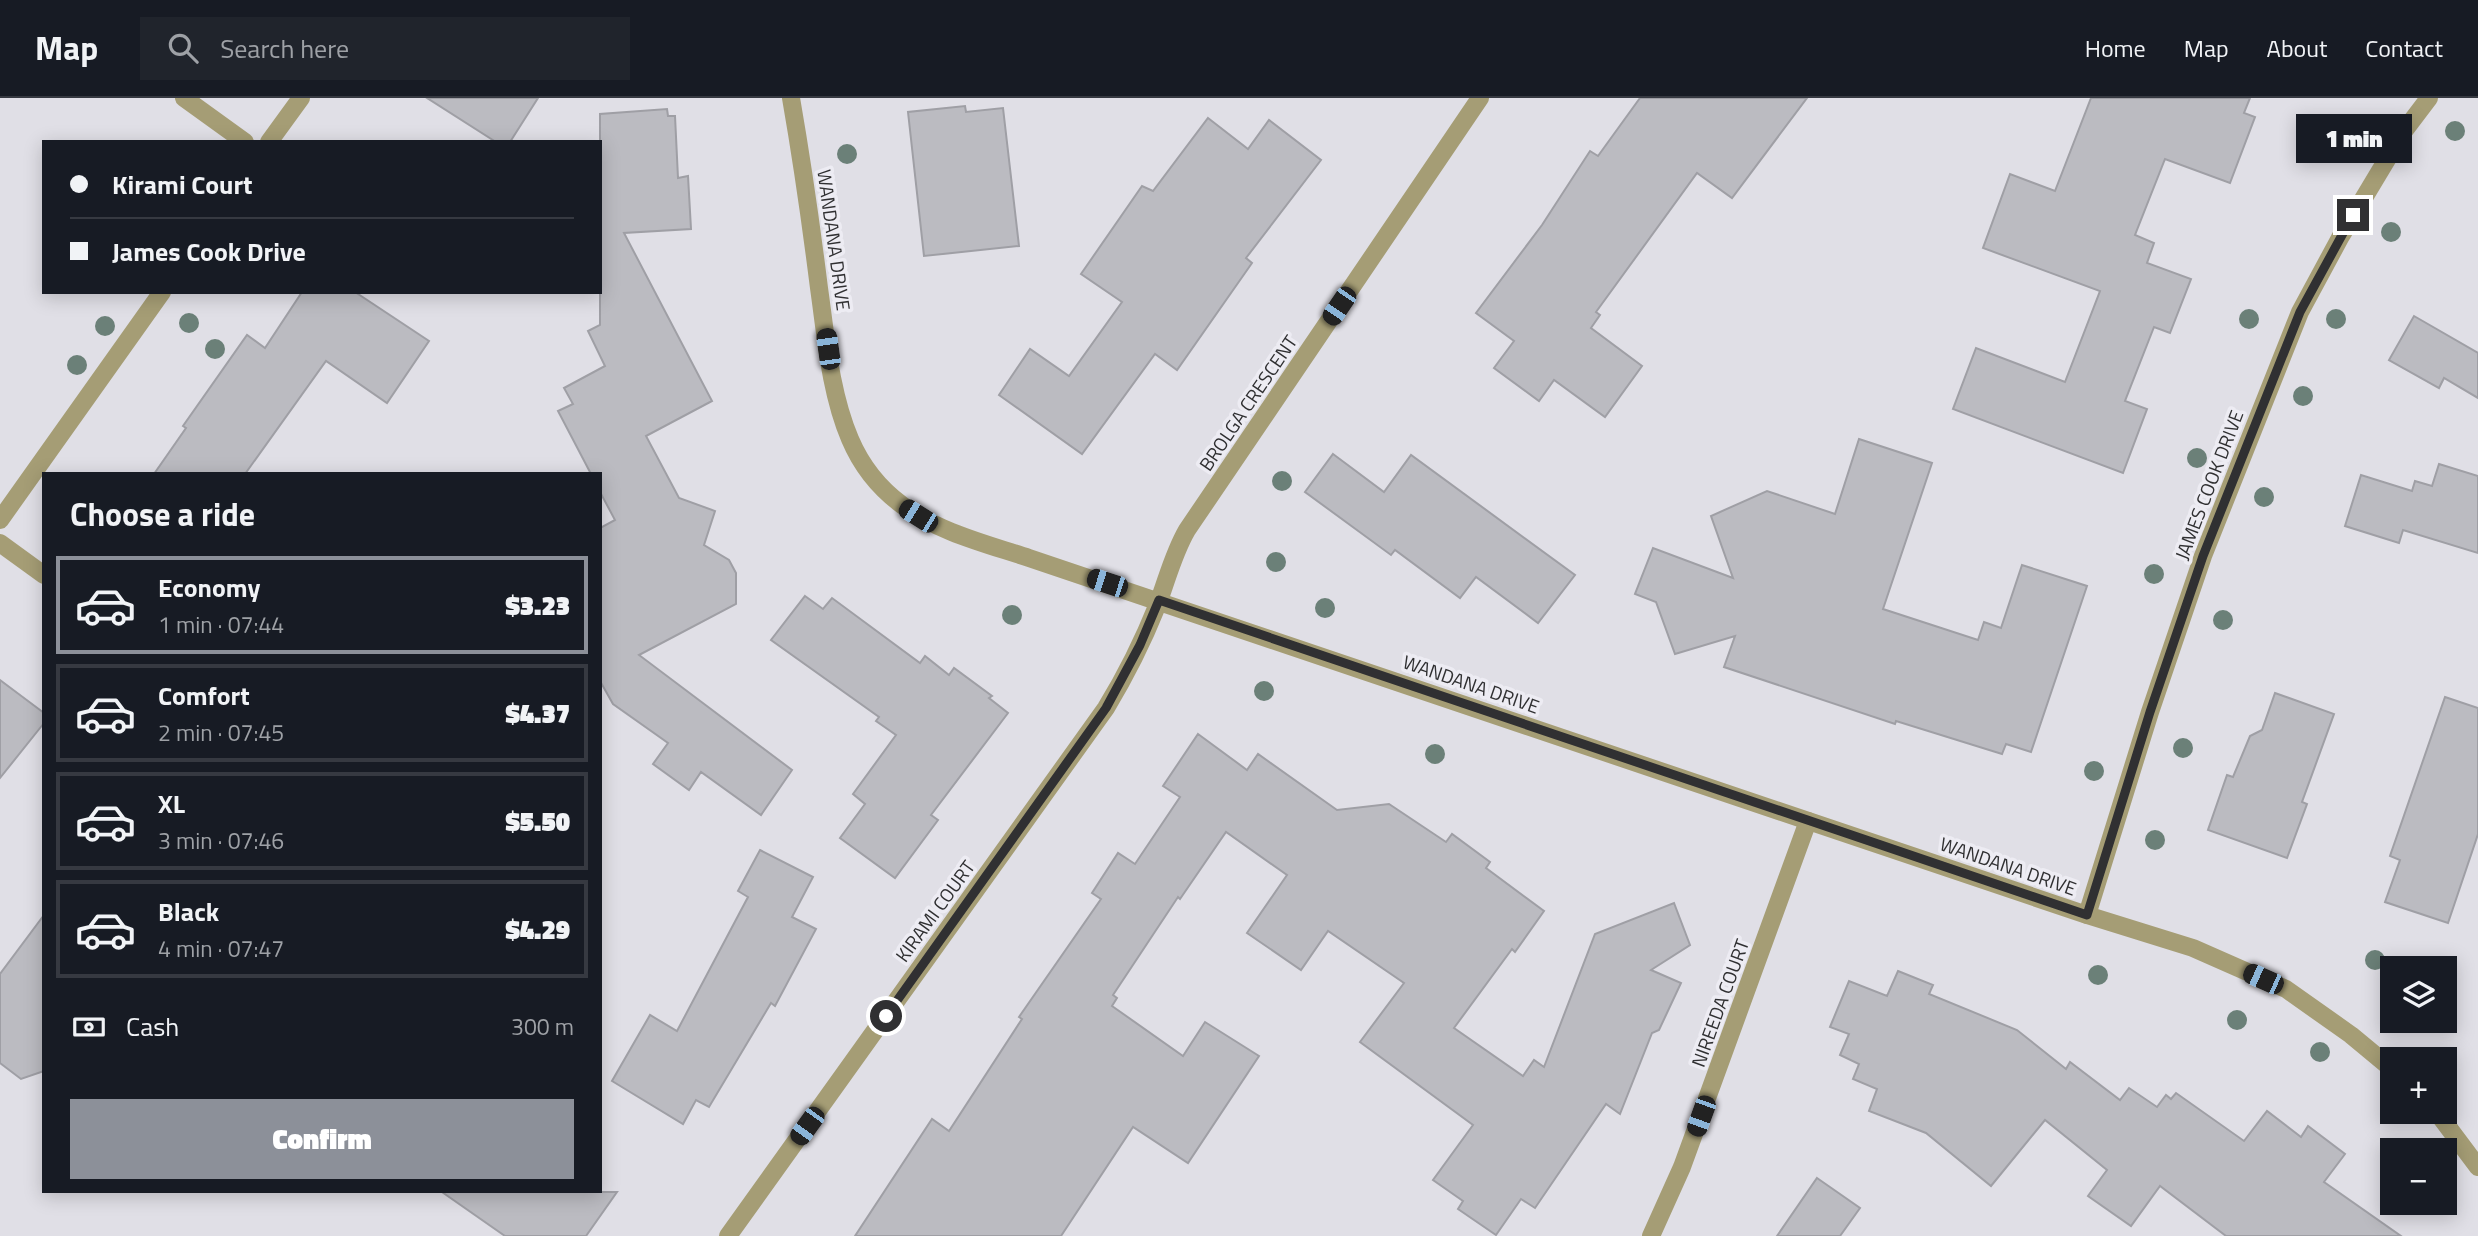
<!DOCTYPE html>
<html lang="en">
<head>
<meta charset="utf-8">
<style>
	body { margin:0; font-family:"Titillium Web",sans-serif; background:#20242c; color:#f1f3f6; height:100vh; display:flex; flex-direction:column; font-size:26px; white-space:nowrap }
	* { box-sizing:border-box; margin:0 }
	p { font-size:23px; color:#9ea1a6 }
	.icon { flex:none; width:38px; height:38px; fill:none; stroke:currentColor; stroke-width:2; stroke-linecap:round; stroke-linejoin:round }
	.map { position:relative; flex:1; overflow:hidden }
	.panel { position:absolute; left:42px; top:374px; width:560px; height:721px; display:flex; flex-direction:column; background:#171b24; border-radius:0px; box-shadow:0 4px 18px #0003 }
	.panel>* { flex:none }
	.banner { position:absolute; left:42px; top:42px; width:560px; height:154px; border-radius:0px; box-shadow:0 4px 18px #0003; display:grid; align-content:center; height:154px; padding:0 28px; background:#171b24 }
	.tools { position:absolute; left:2380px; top:858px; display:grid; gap:14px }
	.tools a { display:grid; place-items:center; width:77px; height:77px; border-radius:0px; background:#171b24; box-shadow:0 4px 18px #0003; font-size:35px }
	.end { position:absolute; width:32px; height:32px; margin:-16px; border:9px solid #303032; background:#fff; box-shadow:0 0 0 4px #fff }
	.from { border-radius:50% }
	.bubble { position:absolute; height:49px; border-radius:0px; background:#171b24; box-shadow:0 4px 18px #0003; font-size:23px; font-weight:800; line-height:49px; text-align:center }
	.car { position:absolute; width:21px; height:42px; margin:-21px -10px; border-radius:9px; box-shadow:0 0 5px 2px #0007; background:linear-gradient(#222 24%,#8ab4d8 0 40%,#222 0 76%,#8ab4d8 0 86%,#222 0) }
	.banner b { display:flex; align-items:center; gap:24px; height:66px; font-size:26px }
	.banner b+b { border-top:2px solid #363941 }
	.banner i { width:18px; height:18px; background:#f1f3f6 }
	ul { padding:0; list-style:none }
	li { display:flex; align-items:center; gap:21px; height:98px; margin:0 14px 10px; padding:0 14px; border:4px solid #363941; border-radius:0px }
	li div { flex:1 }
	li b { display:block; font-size:26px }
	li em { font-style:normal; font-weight:800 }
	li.on { border-color:#8c9099 }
	li>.icon { width:63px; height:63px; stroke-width:1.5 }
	h2 { padding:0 28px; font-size:32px; line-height:84px }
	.pay { display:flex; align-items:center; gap:18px; height:77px; padding:0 28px; font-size:26px }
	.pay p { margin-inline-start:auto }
	.cta { display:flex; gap:14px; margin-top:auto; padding:14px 28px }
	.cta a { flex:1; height:80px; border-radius:0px; background:#8c9099; color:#fff; font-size:28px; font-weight:800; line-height:80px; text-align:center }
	header { display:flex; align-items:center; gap:42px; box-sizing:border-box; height:98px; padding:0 35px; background:#171b24; border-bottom:2px solid #363941 }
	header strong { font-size:33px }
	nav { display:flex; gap:38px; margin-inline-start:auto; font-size:24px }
	.search { width:490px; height:63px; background:#20242c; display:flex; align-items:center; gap:18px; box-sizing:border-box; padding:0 24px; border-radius:0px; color:#9ea1a6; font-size:26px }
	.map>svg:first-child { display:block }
</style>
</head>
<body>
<header>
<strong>Map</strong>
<div class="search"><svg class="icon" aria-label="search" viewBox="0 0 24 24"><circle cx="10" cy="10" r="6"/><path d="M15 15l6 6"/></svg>Search here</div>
<nav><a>Home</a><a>Map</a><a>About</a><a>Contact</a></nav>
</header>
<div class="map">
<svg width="2478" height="1138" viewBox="0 0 2478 1138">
	<rect width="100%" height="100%" fill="#e0dfe6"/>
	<!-- building -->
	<g fill="#bbbbc1" stroke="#9f9fa5" stroke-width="2">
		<polygon points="427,0 538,0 510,44 496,44"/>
		<polygon points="1640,0 1807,0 1732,100 1697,75 1596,214 1600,217 1591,230 1642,268 1605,319 1554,282 1539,303 1494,270 1514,243 1476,215 1542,127 1590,53 1598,58"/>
		<polygon points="2091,0 2250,0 2244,15 2255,19 2230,85 2165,61 2135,137 2154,145 2147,165 2191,181 2170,235 2154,229 2125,303 2147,311 2123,375 1953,311 1976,250 2065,284 2100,193 1983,150 2010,76 2055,93"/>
		<polygon points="965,8 966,14 1003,10 1019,148 924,158 908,14"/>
		<polygon points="667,11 668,18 675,18 678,80 688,78 691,131 624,135 712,303 646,338 679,400 715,413 704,447 729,462 736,475 736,506 639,557 792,672 761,717 701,674 689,692 653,666 668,645 613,606 600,583 600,430 615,422 600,394 600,376 591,376 558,313 573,306 564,290 605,268 588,233 600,227 600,16"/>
		<polygon points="1208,20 1248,51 1269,22 1321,62 1246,160 1252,165 1177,272 1155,256 1082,356 999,297 1030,251 1069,278 1122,204 1081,176 1142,88 1153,93"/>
		<polygon points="302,194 355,194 429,243 387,305 326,263 245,376 154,376 186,330 183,328 247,237 265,250"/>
		<polygon points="2414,218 2478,255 2478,300 2444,280 2439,290 2389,262"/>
		<polygon points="1859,341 1932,365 1883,511 1978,542 1984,524 2001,530 2022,467 2087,488 2031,654 2006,646 2002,656 1896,623 1895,626 1724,569 1735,538 1675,556 1656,504 1635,496 1653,450 1733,480 1711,418 1767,393 1835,416"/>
		<polygon points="1333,356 1384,394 1411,357 1575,477 1538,525 1476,479 1460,500 1395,452 1391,457 1305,394"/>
		<polygon points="2439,366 2478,378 2478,455 2403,432 2399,445 2345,428 2361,377 2412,393 2415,383 2432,388"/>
		<polygon points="805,498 823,511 832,500 920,565 925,558 949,577 954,570 992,598 989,600 1008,615 931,717 938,722 895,780 840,740 865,706 853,696 896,637 876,623 879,619 771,542"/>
		<polygon points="0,582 44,615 44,625 0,680"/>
		<polygon points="2275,595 2334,616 2302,704 2307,706 2287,760 2208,732 2227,677 2233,679 2250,638 2262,632"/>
		<polygon points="2445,599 2478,610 2478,736 2448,825 2385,804 2400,762 2390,758"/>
		<polygon points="1198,636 1247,672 1258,656 1337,712 1389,706 1446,744 1452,736 1490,764 1486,770 1544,813 1515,854 1512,851 1454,930 1523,978 1534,962 1544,969 1595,836 1674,805 1690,847 1651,872 1681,885 1659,932 1652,935 1620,1016 1606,1006 1535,1110 1521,1101 1496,1137 1458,1111 1463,1103 1433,1082 1473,1027 1360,944 1404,885 1328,833 1301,872 1247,835 1287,777 1226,734 1180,801 1178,799 1113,897 1117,900 1112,908 1183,958 1205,924 1259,958 1188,1065 1133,1029 1061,1138 855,1138 932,1021 949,1033 1022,921 1019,919 1101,801 1092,795 1118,755 1135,766 1180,699 1163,688"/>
		<polygon points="760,752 813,779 792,819 816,831 775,908 771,905 709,1009 696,1002 683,1026 612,983 650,917 677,933 748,799 738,793"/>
		<polygon points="44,817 44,973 21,981 0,965 0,876"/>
		<polygon points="1898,873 1933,887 1929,896 2017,932 2066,971 2070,964 2120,1002 2129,990 2157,1009 2166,997 2171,1001 2176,995 2244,1043 2267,1013 2301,1039 2308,1028 2345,1056 2324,1084 2401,1138 2226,1138 2160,1088 2131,1128 2088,1098 2107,1072 2045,1022 1991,1088 1926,1035 1869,1013 1877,991 1853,981 1859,966 1840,957 1849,936 1830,929 1849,883 1887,898"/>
		<polygon points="1817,1080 1860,1110 1840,1138 1777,1138"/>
		<polygon points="442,1094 617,1094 586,1138 505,1138"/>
	</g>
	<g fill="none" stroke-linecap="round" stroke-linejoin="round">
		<!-- minor -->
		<g stroke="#a59d75" stroke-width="18">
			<polyline points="184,0 245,44"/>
			<path d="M791,0C802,63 811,126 819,190C826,239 830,294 850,341C861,367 879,390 902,407C938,434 987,446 1029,460L2087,817L2193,850L2286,891L2351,937L2392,971"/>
			<polyline points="269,44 301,0"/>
			<polyline points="0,422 162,194"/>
			<polyline points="0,445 44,477"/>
			<polyline points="2087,817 2150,614 2203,458 2300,214 2341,138 2404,33 2429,0"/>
			<polyline points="2436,1013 2478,1069"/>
			<path d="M728,1138L1106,610C1126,577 1143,543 1157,508C1167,482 1173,456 1187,432L1480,0"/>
			<polyline points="1651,1138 1682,1069 1808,723"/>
		</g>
	</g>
	<!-- trees -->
	<g fill="#6b8078">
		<circle cx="2455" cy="33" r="10"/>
		<circle cx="847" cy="56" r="10"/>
		<circle cx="2391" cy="134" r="10"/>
		<circle cx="2249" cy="221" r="10"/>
		<circle cx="2336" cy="221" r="10"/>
		<circle cx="189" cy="225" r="10"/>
		<circle cx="105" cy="228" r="10"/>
		<circle cx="215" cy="251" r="10"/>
		<circle cx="77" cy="267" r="10"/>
		<circle cx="2303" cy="298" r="10"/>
		<circle cx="2197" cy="360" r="10"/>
		<circle cx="1282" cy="383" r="10"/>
		<circle cx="2264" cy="399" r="10"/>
		<circle cx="1276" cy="464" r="10"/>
		<circle cx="2154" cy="476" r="10"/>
		<circle cx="1325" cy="510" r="10"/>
		<circle cx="1012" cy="517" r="10"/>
		<circle cx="2223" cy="522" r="10"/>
		<circle cx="1264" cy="593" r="10"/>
		<circle cx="2183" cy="650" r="10"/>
		<circle cx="1435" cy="656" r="10"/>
		<circle cx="2094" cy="673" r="10"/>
		<circle cx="2155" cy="742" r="10"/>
		<circle cx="2375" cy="862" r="10"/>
		<circle cx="2098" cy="877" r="10"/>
		<circle cx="2237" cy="922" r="10"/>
		<circle cx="2320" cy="954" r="10"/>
	</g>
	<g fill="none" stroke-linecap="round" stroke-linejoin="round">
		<!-- route -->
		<polyline stroke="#303032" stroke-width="9" points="886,918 1106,610 1140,547 1159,502 2087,817 2150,614 2203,458 2300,214 2353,117"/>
	</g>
	<g text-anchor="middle" stroke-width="7" stroke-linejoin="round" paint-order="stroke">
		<!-- street labels -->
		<g font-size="19" fill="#303032" stroke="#edecf3">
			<text transform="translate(834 142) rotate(82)" y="7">WANDANA DRIVE</text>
			<text transform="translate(1248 305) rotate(-56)" y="7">BROLGA CRESCENT</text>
			<text transform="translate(2209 387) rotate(-69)" y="7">JAMES COOK DRIVE</text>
			<text transform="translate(1471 586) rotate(19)" y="7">WANDANA DRIVE</text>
			<text transform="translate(2008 768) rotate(19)" y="7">WANDANA DRIVE</text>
			<text transform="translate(935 813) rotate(-54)" y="7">KIRAMI COURT</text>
			<text transform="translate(1720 905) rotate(-70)" y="7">NIREEDA COURT</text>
		</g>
	</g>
</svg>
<div class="tools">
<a><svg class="icon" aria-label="layers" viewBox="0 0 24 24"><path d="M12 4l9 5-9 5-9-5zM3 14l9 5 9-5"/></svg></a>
<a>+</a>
<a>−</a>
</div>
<i class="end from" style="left:886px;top:918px"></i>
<i class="end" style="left:2353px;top:117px"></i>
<div class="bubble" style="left:2296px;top:16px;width:116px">1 min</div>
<i class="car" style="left:1339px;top:208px;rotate:214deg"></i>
<i class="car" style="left:828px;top:251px;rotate:352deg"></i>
<i class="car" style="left:918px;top:418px;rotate:302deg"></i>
<i class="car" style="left:1107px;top:485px;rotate:288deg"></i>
<i class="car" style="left:2263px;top:881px;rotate:294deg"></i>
<i class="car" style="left:1701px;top:1018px;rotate:200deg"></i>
<i class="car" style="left:807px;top:1028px;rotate:216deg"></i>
<div class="banner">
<b><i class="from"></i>Kirami Court</b>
<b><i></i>James Cook Drive</b>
</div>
<section class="panel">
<h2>Choose a ride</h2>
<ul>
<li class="on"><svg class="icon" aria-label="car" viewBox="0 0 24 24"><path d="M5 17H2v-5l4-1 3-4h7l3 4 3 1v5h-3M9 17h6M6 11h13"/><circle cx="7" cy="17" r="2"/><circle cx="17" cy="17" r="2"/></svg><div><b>Economy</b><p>1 min · 07:44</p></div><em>$3.23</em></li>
<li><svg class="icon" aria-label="car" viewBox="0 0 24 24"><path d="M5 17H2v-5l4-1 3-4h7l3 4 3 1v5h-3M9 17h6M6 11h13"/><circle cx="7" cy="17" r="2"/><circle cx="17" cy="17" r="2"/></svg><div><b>Comfort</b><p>2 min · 07:45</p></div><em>$4.37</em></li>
<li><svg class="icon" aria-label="car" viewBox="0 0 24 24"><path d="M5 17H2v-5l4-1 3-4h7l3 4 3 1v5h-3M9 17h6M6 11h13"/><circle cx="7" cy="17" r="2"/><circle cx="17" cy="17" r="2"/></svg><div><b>XL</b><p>3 min · 07:46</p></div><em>$5.50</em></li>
<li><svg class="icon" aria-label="car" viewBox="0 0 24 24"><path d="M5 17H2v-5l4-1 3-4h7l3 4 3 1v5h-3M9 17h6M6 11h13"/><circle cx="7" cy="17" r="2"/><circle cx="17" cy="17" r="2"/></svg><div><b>Black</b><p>4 min · 07:47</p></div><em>$4.29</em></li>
</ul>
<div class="pay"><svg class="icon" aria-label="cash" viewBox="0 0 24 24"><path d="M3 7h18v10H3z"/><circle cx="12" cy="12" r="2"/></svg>Cash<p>300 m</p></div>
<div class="cta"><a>Confirm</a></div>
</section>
</div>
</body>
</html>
